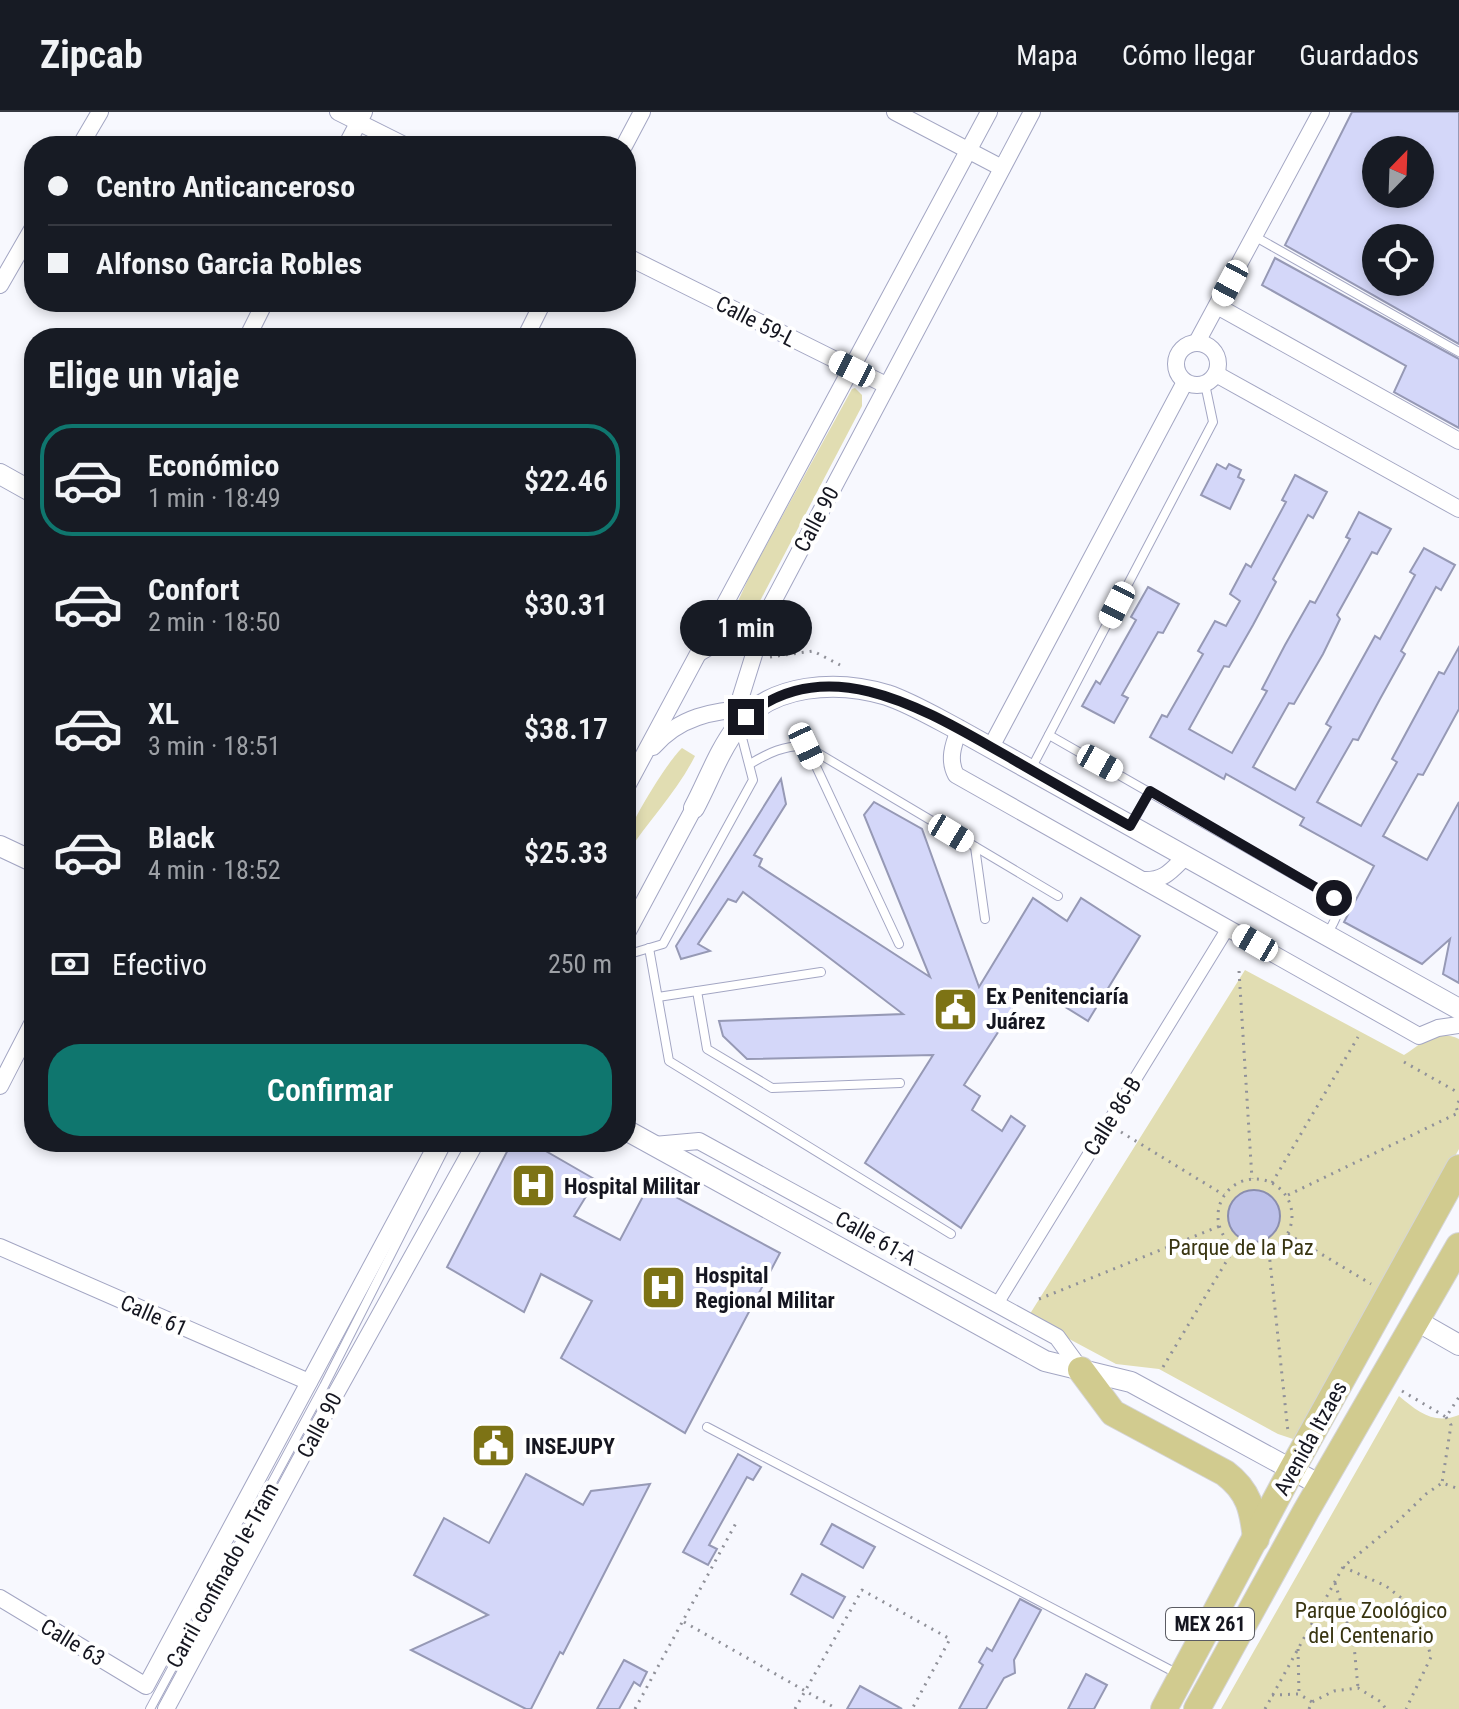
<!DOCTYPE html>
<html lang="es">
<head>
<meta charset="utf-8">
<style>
	body { margin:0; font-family:"Roboto Condensed",sans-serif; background:#242831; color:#f1f3f6; height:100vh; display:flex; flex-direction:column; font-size:30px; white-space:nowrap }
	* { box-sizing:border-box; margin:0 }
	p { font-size:26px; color:#9ea1a6 }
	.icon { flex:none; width:44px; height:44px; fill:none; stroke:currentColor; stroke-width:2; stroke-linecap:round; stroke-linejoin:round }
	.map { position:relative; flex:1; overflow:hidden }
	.sheet { position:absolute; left:24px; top:216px; width:612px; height:824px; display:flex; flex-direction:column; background:#171b24; border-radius:32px; box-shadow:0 4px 12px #0003 }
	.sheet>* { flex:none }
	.hud { position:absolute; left:24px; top:24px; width:612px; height:176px; border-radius:32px; box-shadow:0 4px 12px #0003; display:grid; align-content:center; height:176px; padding:0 24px; background:#171b24 }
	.needle { width:52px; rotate:23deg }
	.controls { position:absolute; left:1362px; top:24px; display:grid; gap:16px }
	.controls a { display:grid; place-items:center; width:72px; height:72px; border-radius:50%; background:#171b24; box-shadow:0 4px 12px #0003; font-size:40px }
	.end { position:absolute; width:36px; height:36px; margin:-18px; border:10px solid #151620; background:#fff; box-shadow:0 0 0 4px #fff }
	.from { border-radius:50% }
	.bubble { position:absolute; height:56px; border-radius:28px; background:#171b24; box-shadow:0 4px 12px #0003; font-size:26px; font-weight:600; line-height:56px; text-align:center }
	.car { position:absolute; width:24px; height:48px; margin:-24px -12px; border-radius:10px; box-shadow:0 0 6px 2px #0007; background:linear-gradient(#fff 24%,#345 0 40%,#fff 0 76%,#345 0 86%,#fff 0) }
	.hud b { display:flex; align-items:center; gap:28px; height:76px; font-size:30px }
	.hud b+b { border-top:2px solid #363941 }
	.hud i { width:20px; height:20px; background:#f1f3f6 }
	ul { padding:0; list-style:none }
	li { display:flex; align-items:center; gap:24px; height:112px; margin:0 16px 12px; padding:0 8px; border:4px solid transparent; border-radius:32px }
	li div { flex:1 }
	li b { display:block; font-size:30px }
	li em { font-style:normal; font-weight:600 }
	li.active { border-color:#0f766e }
	li>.icon { width:72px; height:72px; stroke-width:1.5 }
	h2 { padding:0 24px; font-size:36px; line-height:96px }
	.pay { display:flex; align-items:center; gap:20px; height:88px; padding:0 24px; font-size:30px }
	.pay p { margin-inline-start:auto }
	.primary-button { display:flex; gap:16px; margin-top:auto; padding:16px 24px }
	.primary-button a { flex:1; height:92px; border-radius:32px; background:#0f766e; color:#fff; font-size:32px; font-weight:600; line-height:92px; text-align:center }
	header { display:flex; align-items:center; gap:48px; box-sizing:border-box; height:112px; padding:0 40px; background:#171b24; border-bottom:2px solid #363941 }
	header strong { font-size:38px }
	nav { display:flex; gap:44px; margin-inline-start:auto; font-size:28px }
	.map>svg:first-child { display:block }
</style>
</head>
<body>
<header>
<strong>Zipcab</strong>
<nav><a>Mapa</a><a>Cómo llegar</a><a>Guardados</a></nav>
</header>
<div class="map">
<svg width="1459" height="1597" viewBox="0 0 1459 1597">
	<rect width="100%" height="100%" fill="#f7f8fe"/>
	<!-- green -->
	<g fill="#e1ddb2">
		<polygon points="855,276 862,283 862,294 760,489 727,513 751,461 852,277"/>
		<path d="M682,636L695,644C677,680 648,709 626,743C626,738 625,734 626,730C629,711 668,649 682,636Z"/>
		<path d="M1245,858L1404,943C1422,931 1437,916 1459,927V1037L1305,1316L1293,1327L1278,1322L1159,1257L1116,1252L1028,1205Z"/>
		<path d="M1399,1284C1418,1300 1434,1313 1459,1303V1597H1221Z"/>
	</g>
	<!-- water -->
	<circle fill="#bcc0ea" stroke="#8a8dad" stroke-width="2" cx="1254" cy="1104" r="26"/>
	<!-- building -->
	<g fill="#d4d7f9" stroke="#9699b5" stroke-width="2" fill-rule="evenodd">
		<path d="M1352,0H1459V232L1285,133ZM1376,38H1420V82H1376ZM1376,126H1420V170H1376Z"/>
		<polygon points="1275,146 1459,247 1459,316 1394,280 1406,254 1262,173"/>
		<polygon points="1217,352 1226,357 1229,352 1241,358 1238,365 1244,368 1230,397 1201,383"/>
		<polygon points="1295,363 1327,380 1313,406 1308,403 1273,467 1276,470 1253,513 1229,555 1224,554 1189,617 1232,641 1267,579 1262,577 1285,533 1310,489 1315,491 1350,427 1346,425 1359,400 1391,417 1377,442 1372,440 1337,503 1340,507 1323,542 1294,592 1289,591 1253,655 1295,678 1331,615 1326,612 1375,524 1380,527 1415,463 1410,460 1424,436 1455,453 1441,478 1436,475 1401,539 1405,542 1380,587 1358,628 1353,627 1317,690 1361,714 1397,650 1392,647 1439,560 1444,562 1459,535 1459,597 1423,663 1418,662 1383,724 1427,748 1459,690 1459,871 1443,862 1450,827 1422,852 1344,810 1374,754 1300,713 1304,706 1226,662 1224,667 1150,625 1162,603 1167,605 1203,542 1198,539 1215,509 1226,514 1240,489 1230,482 1246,452 1251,455 1286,390 1282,388"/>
		<polygon points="1148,475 1179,492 1163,521 1158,520 1122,583 1128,586 1114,611 1082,594 1096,569 1100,572 1136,508 1131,505"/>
		<polygon points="781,667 786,692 754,743 762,747 759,754 930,865 864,703 874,690 922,717 979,875 1033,786 1067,809 1081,786 1140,824 1088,909 1044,882 1039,893 1022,883 964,973 980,984 972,998 1002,1019 1011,1004 1025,1014 961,1116 865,1051 933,943 747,947 723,924 719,909 903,902 743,780 736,790 728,787 698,832 710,839 681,847 676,834"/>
		<polygon points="512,1030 530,1030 596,1068 574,1104 620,1128 650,1071 780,1141 685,1321 561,1246 592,1189 541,1162 524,1200 447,1155"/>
		<polygon points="738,1342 761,1355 753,1368 747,1365 709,1433 717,1437 708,1453 683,1440"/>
		<polygon points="526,1362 583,1393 591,1379 650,1372 563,1542 560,1540 531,1597 526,1597 411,1538 488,1503 414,1463 444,1406 489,1431"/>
		<polygon points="832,1412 875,1435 863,1456 821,1432"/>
		<polygon points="802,1462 845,1485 833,1506 791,1482"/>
		<polygon points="1020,1487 1041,1498 1014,1548 1015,1561 1004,1566 986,1597 959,1597 983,1553 979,1550 987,1536 992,1539"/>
		<polygon points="624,1548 647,1560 640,1574 634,1570 619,1597 597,1597"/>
		<polygon points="1086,1562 1107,1573 1094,1597 1068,1597"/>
		<polygon points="860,1574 902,1597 847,1597"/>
	</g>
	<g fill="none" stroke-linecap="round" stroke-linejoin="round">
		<defs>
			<g id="service">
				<polyline points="1254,124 1459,240"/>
				<path d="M1049,623L1334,786C1343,800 1333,810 1327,823"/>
				<polyline points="807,635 899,832"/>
				<path d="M750,652C768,641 785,633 806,634L1058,784"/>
				<polyline points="1031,657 1213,310 1205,272"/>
				<polyline points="1131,713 1150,679"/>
				<polyline points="975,735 985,807"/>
				<polyline points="649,836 669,949 951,1122"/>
				<polyline points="626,843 663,832 753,668 740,618"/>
				<polyline points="697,879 707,937 772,976 900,971"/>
				<polyline points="658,885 821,860"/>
				<polyline points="707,1315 1178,1562"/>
				<polyline points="150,1597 324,1274 448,1030"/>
			</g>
			<polyline id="pedestrian" points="997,1192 1228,816"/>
			<g id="minor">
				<polyline points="338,0 406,34"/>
				<polyline points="895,0 1002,56"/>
				<polyline points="80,34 100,0"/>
				<polyline points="346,34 364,0"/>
				<polyline points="624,34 642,0"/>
				<polyline points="626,144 886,273"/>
				<polyline points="0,173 34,114"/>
				<polyline points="1217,194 1459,329"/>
				<polyline points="247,226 265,190"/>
				<polyline points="525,226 543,190"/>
				<polyline points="1197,230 1321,0"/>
				<circle cx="1197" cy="252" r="21"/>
				<polyline points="1216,262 1459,397"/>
				<polyline points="699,541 767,501"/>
				<polyline points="738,613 741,584 767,501 1032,0"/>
				<path d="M959,618C953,633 948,648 956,663L1419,924L1438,916L1459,913"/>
				<path d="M653,635C679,605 713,598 751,597"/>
				<polyline points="991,635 1185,270"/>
				<polyline points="626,676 989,0"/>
				<path d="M1143,768C1164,769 1171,759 1185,745"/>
				<polyline points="626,823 694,696"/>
				<polyline points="0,974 34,908"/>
				<polyline points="654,1033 699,1029 1057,1225 1081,1258"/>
				<polyline points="0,1135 309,1270"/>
				<polyline points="0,1486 146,1574 438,1030"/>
				<polyline points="166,1597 334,1285 476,1030"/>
			</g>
			<g id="tertiary">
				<polyline points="0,362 34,381"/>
				<path d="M694,696C708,670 719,638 738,614C771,571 838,568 887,583C911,591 936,606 959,618L1459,897"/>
				<polyline points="0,734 34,750"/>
				<polyline points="626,1018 1045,1249 1131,1270 1322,1374"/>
				<polyline points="1417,1209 1459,1233"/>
			</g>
			<g id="primary">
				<path d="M1081,1258L1113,1301L1225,1361C1249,1379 1253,1398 1256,1427"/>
				<polyline points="1164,1597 1291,1359 1459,1056"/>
				<polyline points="1197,1597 1306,1399 1459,1134"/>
			</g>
		</defs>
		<!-- service casing -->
		<use href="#service" stroke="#a3a6c3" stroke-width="10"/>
		<!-- pedestrian casing -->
		<use href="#pedestrian" stroke="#a3a6c3" stroke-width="14"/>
		<!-- minor casing -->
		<use href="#minor" stroke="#a3a6c3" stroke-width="18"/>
		<!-- tertiary casing -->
		<use href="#tertiary" stroke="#a3a6c3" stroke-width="22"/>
		<!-- primary casing -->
		<use href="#primary" stroke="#d5d5d7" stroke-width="28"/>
		<!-- path -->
		<g stroke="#909199" stroke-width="3" stroke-dasharray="2 6" stroke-linecap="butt">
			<polyline points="770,545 813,539 840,553"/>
			<polyline points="1239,859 1252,1067"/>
			<polyline points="1404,950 1459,981"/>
			<polyline points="1459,989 1456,995 1459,1003"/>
			<polyline points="1121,1020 1224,1083"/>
			<circle cx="1255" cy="1104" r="37"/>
			<polyline points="1272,1071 1358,925"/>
			<polyline points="1288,1083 1458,1001"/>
			<polyline points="1288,1122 1371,1172"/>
			<polyline points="1269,1140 1288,1320"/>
			<polyline points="1039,1187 1220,1114"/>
			<polyline points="1163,1255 1235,1135"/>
			<polyline points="1402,1279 1446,1305 1459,1285"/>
			<polyline points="1446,1305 1451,1313 1442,1371 1459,1377"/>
			<polyline points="1343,1455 1386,1474 1419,1500 1431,1545 1406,1597"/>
			<polyline points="1335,1471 1354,1533 1358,1576"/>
			<polyline points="684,1510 837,1597"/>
			<polyline points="1298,1537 1299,1582"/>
			<polyline points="1272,1583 1299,1582 1312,1590"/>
			<polyline points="635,1597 736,1411"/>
			<polyline points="795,1597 862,1478 950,1527 912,1597"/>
			<polyline points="1265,1597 1343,1455 1395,1412 1426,1382 1442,1371"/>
			<polyline points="1309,1597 1312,1590 1334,1579 1358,1576 1381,1590 1386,1597"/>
		</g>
		<!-- service -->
		<use href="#service" stroke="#fff" stroke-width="8"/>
		<!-- pedestrian -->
		<use href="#pedestrian" stroke="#fff" stroke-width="12"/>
		<!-- minor -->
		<use href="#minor" stroke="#fff" stroke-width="16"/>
		<!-- tertiary -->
		<use href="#tertiary" stroke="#fff" stroke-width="20"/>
		<!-- primary -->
		<use href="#primary" stroke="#d1cb8f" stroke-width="26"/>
	</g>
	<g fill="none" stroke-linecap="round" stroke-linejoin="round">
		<!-- route -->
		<path stroke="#151620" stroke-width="10" d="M746,605C829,535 930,601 1007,644C1048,668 1089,691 1130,714L1150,679L1334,786"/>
	</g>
	<!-- icons -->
	<defs>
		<symbol id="civic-square" viewBox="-11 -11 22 22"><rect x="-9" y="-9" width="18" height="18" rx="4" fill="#7d7315" stroke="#fff"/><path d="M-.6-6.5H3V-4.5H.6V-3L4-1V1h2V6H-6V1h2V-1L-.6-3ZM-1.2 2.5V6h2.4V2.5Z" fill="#fff"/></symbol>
		<symbol id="hospital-square" viewBox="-11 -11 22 22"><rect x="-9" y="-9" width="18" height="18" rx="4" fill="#7d7315" stroke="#fff"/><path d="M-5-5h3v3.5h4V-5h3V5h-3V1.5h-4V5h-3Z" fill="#fff"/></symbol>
	</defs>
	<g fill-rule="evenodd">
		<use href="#civic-square" x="930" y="872" width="51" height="51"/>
		<use href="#hospital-square" x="508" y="1048" width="51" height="51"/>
		<use href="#hospital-square" x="638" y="1150" width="51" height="51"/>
		<use href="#civic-square" x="468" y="1308" width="51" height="51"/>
	</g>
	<g text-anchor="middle" stroke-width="8" stroke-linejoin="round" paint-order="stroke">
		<!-- shield labels -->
		<rect fill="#fff" stroke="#5b5c63" stroke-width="2" x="1166" y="1496" width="88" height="32" rx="6"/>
		<g font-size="20" font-weight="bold" fill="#151620">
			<text x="1210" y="1519">MEX 261</text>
		</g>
		<!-- street labels -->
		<g font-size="22" fill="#151620" stroke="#fff">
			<text transform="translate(756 209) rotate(27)" y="8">Calle 59-L</text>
			<text transform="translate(816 407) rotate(-62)" y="8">Calle 90</text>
			<text transform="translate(1112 1004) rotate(-58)" y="8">Calle 86-B</text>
			<text transform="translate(876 1126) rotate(29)" y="8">Calle 61-A</text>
			<text transform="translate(154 1203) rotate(24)" y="8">Calle 61</text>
			<text transform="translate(319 1313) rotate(-62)" y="8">Calle 90</text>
			<text transform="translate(1310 1326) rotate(-61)" y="8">Avenida Itzaes</text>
			<text transform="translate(222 1463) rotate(-61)" y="8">Carril confinado Ie-Tram</text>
			<text transform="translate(73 1530) rotate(31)" y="8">Calle 63</text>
		</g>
		<!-- poi labels -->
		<g font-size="22" font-weight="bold" fill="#151620" stroke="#fff" text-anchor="start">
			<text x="986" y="892">Ex Penitenciaría<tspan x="986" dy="25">Juárez</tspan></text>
			<text x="564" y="1082">Hospital Militar</text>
			<text x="695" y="1171">Hospital<tspan x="695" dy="25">Regional Militar</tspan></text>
			<text x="525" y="1342">INSEJUPY</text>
		</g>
		<!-- park labels -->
		<g font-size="22" fill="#393511" stroke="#fff">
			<text x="1241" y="1143">Parque de la Paz</text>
			<text x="1371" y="1506">Parque Zoológico<tspan x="1371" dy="25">del Centenario</tspan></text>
		</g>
	</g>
</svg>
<div class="controls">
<a><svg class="needle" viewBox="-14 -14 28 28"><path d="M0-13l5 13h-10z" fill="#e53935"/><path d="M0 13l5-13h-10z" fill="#9ea1a6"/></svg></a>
<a><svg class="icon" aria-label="locate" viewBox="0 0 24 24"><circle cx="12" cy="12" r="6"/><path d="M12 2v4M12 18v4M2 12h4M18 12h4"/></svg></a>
</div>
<i class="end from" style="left:1334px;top:786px"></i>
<i class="end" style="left:746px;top:605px"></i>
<div class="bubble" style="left:680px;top:488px;width:132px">1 min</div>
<i class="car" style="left:1230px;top:171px;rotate:208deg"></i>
<i class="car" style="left:852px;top:257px;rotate:297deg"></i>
<i class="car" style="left:1117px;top:493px;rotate:207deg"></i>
<i class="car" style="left:806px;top:634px;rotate:155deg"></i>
<i class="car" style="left:1100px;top:651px;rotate:119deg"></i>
<i class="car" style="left:951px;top:721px;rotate:121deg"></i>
<i class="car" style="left:1255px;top:831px;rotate:300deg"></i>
<div class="hud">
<b><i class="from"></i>Centro Anticanceroso</b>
<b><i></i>Alfonso Garcia Robles</b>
</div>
<section class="sheet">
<h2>Elige un viaje</h2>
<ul>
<li class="active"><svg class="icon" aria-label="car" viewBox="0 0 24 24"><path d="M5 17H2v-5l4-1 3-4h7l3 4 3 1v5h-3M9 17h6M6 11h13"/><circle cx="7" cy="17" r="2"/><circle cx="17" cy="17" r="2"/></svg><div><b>Económico</b><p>1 min · 18:49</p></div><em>$22.46</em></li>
<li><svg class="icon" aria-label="car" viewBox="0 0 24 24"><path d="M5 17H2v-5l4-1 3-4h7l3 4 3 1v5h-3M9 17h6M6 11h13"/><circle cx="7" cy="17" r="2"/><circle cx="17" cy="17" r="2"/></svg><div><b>Confort</b><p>2 min · 18:50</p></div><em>$30.31</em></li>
<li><svg class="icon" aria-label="car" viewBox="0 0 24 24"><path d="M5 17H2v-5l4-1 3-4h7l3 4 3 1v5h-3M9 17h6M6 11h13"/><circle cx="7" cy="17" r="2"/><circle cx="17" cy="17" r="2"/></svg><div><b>XL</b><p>3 min · 18:51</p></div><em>$38.17</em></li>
<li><svg class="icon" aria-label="car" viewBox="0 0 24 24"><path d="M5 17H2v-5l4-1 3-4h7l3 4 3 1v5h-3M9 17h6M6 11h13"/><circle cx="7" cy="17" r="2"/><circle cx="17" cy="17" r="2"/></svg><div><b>Black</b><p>4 min · 18:52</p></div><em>$25.33</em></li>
</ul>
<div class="pay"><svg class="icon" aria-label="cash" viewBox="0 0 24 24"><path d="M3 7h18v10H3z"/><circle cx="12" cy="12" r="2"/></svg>Efectivo<p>250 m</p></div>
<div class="primary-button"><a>Confirmar</a></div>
</section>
</div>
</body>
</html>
